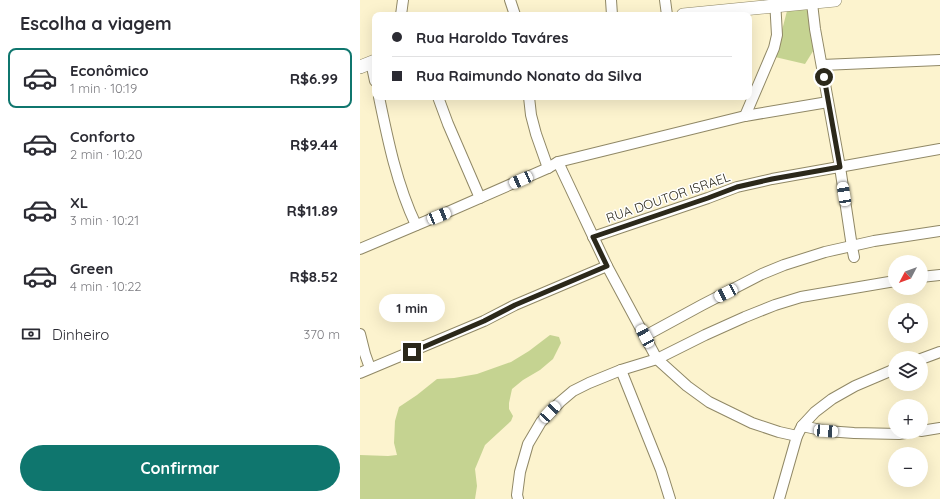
<!DOCTYPE html>
<html lang="pt">
<head>
<meta charset="utf-8">
<style>
	body { margin:0; font-family:Quicksand,sans-serif; background:#f7f7f7; color:#2b2b33; height:100vh; display:flex; flex-direction:column; font-size:15px; white-space:nowrap }
	* { box-sizing:border-box; margin:0 }
	p { font-size:13px; color:#7c7c81 }
	.icon { flex:none; width:22px; height:22px; fill:none; stroke:currentColor; stroke-width:2; stroke-linecap:round; stroke-linejoin:round }
	.map { position:relative; flex:1; overflow:hidden }
	.panel { display:flex; flex-direction:column; background:#fff; width:360px }
	.panel>* { flex:none }
	.banner { position:absolute; left:12px; top:12px; width:380px; height:88px; border-radius:8px; box-shadow:0 4px 16px #0002; display:grid; align-content:center; height:88px; padding:0 20px; background:#fff }
	.needle { width:26px; rotate:229deg }
	.controls { position:absolute; left:528px; top:255px; display:grid; gap:8px }
	.controls a { display:grid; place-items:center; width:40px; height:40px; border-radius:50%; background:#fff; box-shadow:0 4px 16px #0002; font-size:20px }
	.end { position:absolute; width:18px; height:18px; margin:-9px; border:5px solid #2b281a; background:#fff; box-shadow:0 0 0 2px #fff }
	.from { border-radius:50% }
	.bubble { position:absolute; height:28px; border-radius:14px; background:#fff; box-shadow:0 4px 16px #0002; font-size:13px; font-weight:700; line-height:28px; text-align:center }
	.car { position:absolute; width:12px; height:24px; margin:-12px -6px; border-radius:5px; box-shadow:0 0 3px 1px #0007; background:linear-gradient(#fff 24%,#345 0 40%,#fff 0 76%,#345 0 86%,#fff 0) }
	.banner b { display:flex; align-items:center; gap:14px; height:38px; font-size:15px }
	.banner b+b { border-top:1px solid #e1e1e2 }
	.banner i { width:10px; height:10px; background:#2b2b33 }
	ul { padding:0; list-style:none }
	li { display:flex; align-items:center; gap:12px; height:60px; margin:0 8px 6px; padding:0 12px; border:2px solid transparent; border-radius:8px }
	li div { flex:1 }
	li b { display:block; font-size:15px }
	li em { font-style:normal; font-weight:700 }
	li.selected { border-color:#0f766e }
	li>.icon { width:36px; height:36px; stroke-width:1.5 }
	h2 { padding:0 20px; font-size:18px; line-height:48px }
	.pay { display:flex; align-items:center; gap:10px; height:44px; padding:0 20px; font-size:15px }
	.pay p { margin-inline-start:auto }
	.button { display:flex; gap:8px; margin-top:auto; padding:8px 20px }
	.button a { flex:1; height:46px; border-radius:24px; background:#0f766e; color:#fff; font-size:16px; font-weight:700; line-height:46px; text-align:center }
	main { display:flex; flex:1; min-height:0 }
	.map>svg:first-child { display:block }
</style>
</head>
<body>
<main>
<section class="panel">
<h2>Escolha a viagem</h2>
<ul>
<li class="selected"><svg class="icon" aria-label="car" viewBox="0 0 24 24"><path d="M5 17H2v-5l4-1 3-4h7l3 4 3 1v5h-3M9 17h6M6 11h13"/><circle cx="7" cy="17" r="2"/><circle cx="17" cy="17" r="2"/></svg><div><b>Econômico</b><p>1 min · 10:19</p></div><em>R$6.99</em></li>
<li><svg class="icon" aria-label="car" viewBox="0 0 24 24"><path d="M5 17H2v-5l4-1 3-4h7l3 4 3 1v5h-3M9 17h6M6 11h13"/><circle cx="7" cy="17" r="2"/><circle cx="17" cy="17" r="2"/></svg><div><b>Conforto</b><p>2 min · 10:20</p></div><em>R$9.44</em></li>
<li><svg class="icon" aria-label="car" viewBox="0 0 24 24"><path d="M5 17H2v-5l4-1 3-4h7l3 4 3 1v5h-3M9 17h6M6 11h13"/><circle cx="7" cy="17" r="2"/><circle cx="17" cy="17" r="2"/></svg><div><b>XL</b><p>3 min · 10:21</p></div><em>R$11.89</em></li>
<li><svg class="icon" aria-label="car" viewBox="0 0 24 24"><path d="M5 17H2v-5l4-1 3-4h7l3 4 3 1v5h-3M9 17h6M6 11h13"/><circle cx="7" cy="17" r="2"/><circle cx="17" cy="17" r="2"/></svg><div><b>Green</b><p>4 min · 10:22</p></div><em>R$8.52</em></li>
</ul>
<div class="pay"><svg class="icon" aria-label="cash" viewBox="0 0 24 24"><path d="M3 7h18v10H3z"/><circle cx="12" cy="12" r="2"/></svg>Dinheiro<p>370 m</p></div>
<div class="button"><a>Confirmar</a></div>
</section>
<div class="map">
<svg width="580" height="499" viewBox="0 0 580 499">
	<rect width="100%" height="100%" fill="#fcf3ce"/>
	<!-- green -->
	<g fill="#c5d391">
		<polygon points="450,9 455,48 445,64 415,57 427,11"/>
		<polygon points="190,335 199,337 201,343 193,359 180,370 163,380 152,389 149,403 149,409 153,416 151,421 125,445 115,469 117,486 115,499 0,499 0,455 28,456 37,455 34,443 35,421 39,407 57,395 77,379 94,378 117,374 151,362 169,351"/>
	</g>
	<g fill="none" stroke-linecap="round" stroke-linejoin="round">
		<defs>
			<g id="minor">
				<polyline points="150,0 155,15"/>
				<polyline points="251,0 252,15"/>
				<polyline points="305,0 307,15"/>
				<polyline points="452,3 455,29 480,167 492,247 494,257"/>
				<polyline points="41,15 43,0"/>
				<polyline points="11,62 15,81"/>
				<polyline points="462,65 580,60"/>
				<path d="M19,97C28,141 37,185 56,225"/>
				<polyline points="78,97 88,124 120,198"/>
				<polyline points="169,97 171,115 176,134 188,168"/>
				<polyline points="385,116 414,48 417,35 415,0"/>
				<polyline points="198,162 247,266 297,359 327,386 349,402 392,423 419,432 437,436"/>
				<polyline points="233,237 348,198 377,187 412,179 580,149"/>
				<polyline points="0,249 90,211 188,168 198,162 385,116 468,102"/>
				<polyline points="561,277 580,275"/>
				<polyline points="0,334 5,354 10,368"/>
				<polyline points="285,336 342,305 402,274 424,265 465,252 514,241 580,231"/>
				<polyline points="561,359 580,352"/>
				<polyline points="261,370 301,470 310,499"/>
				<polyline points="0,373 124,321 155,305 247,266"/>
				<polyline points="442,426 466,431 494,433 539,434 552,432"/>
				<polyline points="561,431 580,428"/>
				<polyline points="158,499 157,495 160,472 168,444 181,422 200,402 213,391 229,383 261,370 297,359 345,335 385,317 415,305 441,297 535,281"/>
				<polyline points="419,499 437,436 442,426 455,412 472,399 495,386 535,369"/>
			</g>
			<g id="tertiary">
				<polyline points="323,15 475,0"/>
				<polyline points="0,67 15,61"/>
			</g>
		</defs>
		<!-- minor casing -->
		<use href="#minor" stroke="#908866" stroke-width="12"/>
		<!-- tertiary casing -->
		<use href="#tertiary" stroke="#908866" stroke-width="14"/>
		<!-- minor -->
		<use href="#minor" stroke="#fff" stroke-width="10"/>
		<!-- tertiary -->
		<use href="#tertiary" stroke="#fff" stroke-width="13"/>
	</g>
	<g fill="none" stroke-linecap="round" stroke-linejoin="round">
		<!-- route -->
		<polyline stroke="#2b281a" stroke-width="5" points="52,352 124,321 155,305 247,266 233,237 348,198 377,187 412,179 480,167 464,77"/>
	</g>
	<g text-anchor="middle" stroke-width="3" stroke-linejoin="round" paint-order="stroke">
		<!-- street labels -->
		<g font-size="13" fill="#2b281a" stroke="#fff">
			<text transform="translate(308 197) rotate(-19)" y="5">RUA DOUTOR ISRAEL</text>
		</g>
	</g>
</svg>
<div class="controls">
<a><svg class="needle" viewBox="-14 -14 28 28"><path d="M0-13l5 13h-10z" fill="#e53935"/><path d="M0 13l5-13h-10z" fill="#7c7c81"/></svg></a>
<a><svg class="icon" aria-label="locate" viewBox="0 0 24 24"><circle cx="12" cy="12" r="6"/><path d="M12 2v4M12 18v4M2 12h4M18 12h4"/></svg></a>
<a><svg class="icon" aria-label="layers" viewBox="0 0 24 24"><path d="M12 4l9 5-9 5-9-5zM3 14l9 5 9-5"/></svg></a>
<a>+</a>
<a>−</a>
</div>
<i class="end from" style="left:464px;top:77px"></i>
<i class="end" style="left:52px;top:352px"></i>
<div class="bubble" style="left:19px;top:294px;width:66px">1 min</div>
<i class="car" style="left:161px;top:180px;rotate:246deg"></i>
<i class="car" style="left:484px;top:194px;rotate:351deg"></i>
<i class="car" style="left:79px;top:216px;rotate:68deg"></i>
<i class="car" style="left:366px;top:293px;rotate:243deg"></i>
<i class="car" style="left:285px;top:336px;rotate:332deg"></i>
<i class="car" style="left:190px;top:412px;rotate:43deg"></i>
<i class="car" style="left:466px;top:431px;rotate:94deg"></i>
<div class="banner">
<b><i class="from"></i>Rua Haroldo Taváres</b>
<b><i></i>Rua Raimundo Nonato da Silva</b>
</div>
</div>
</main>
</body>
</html>
